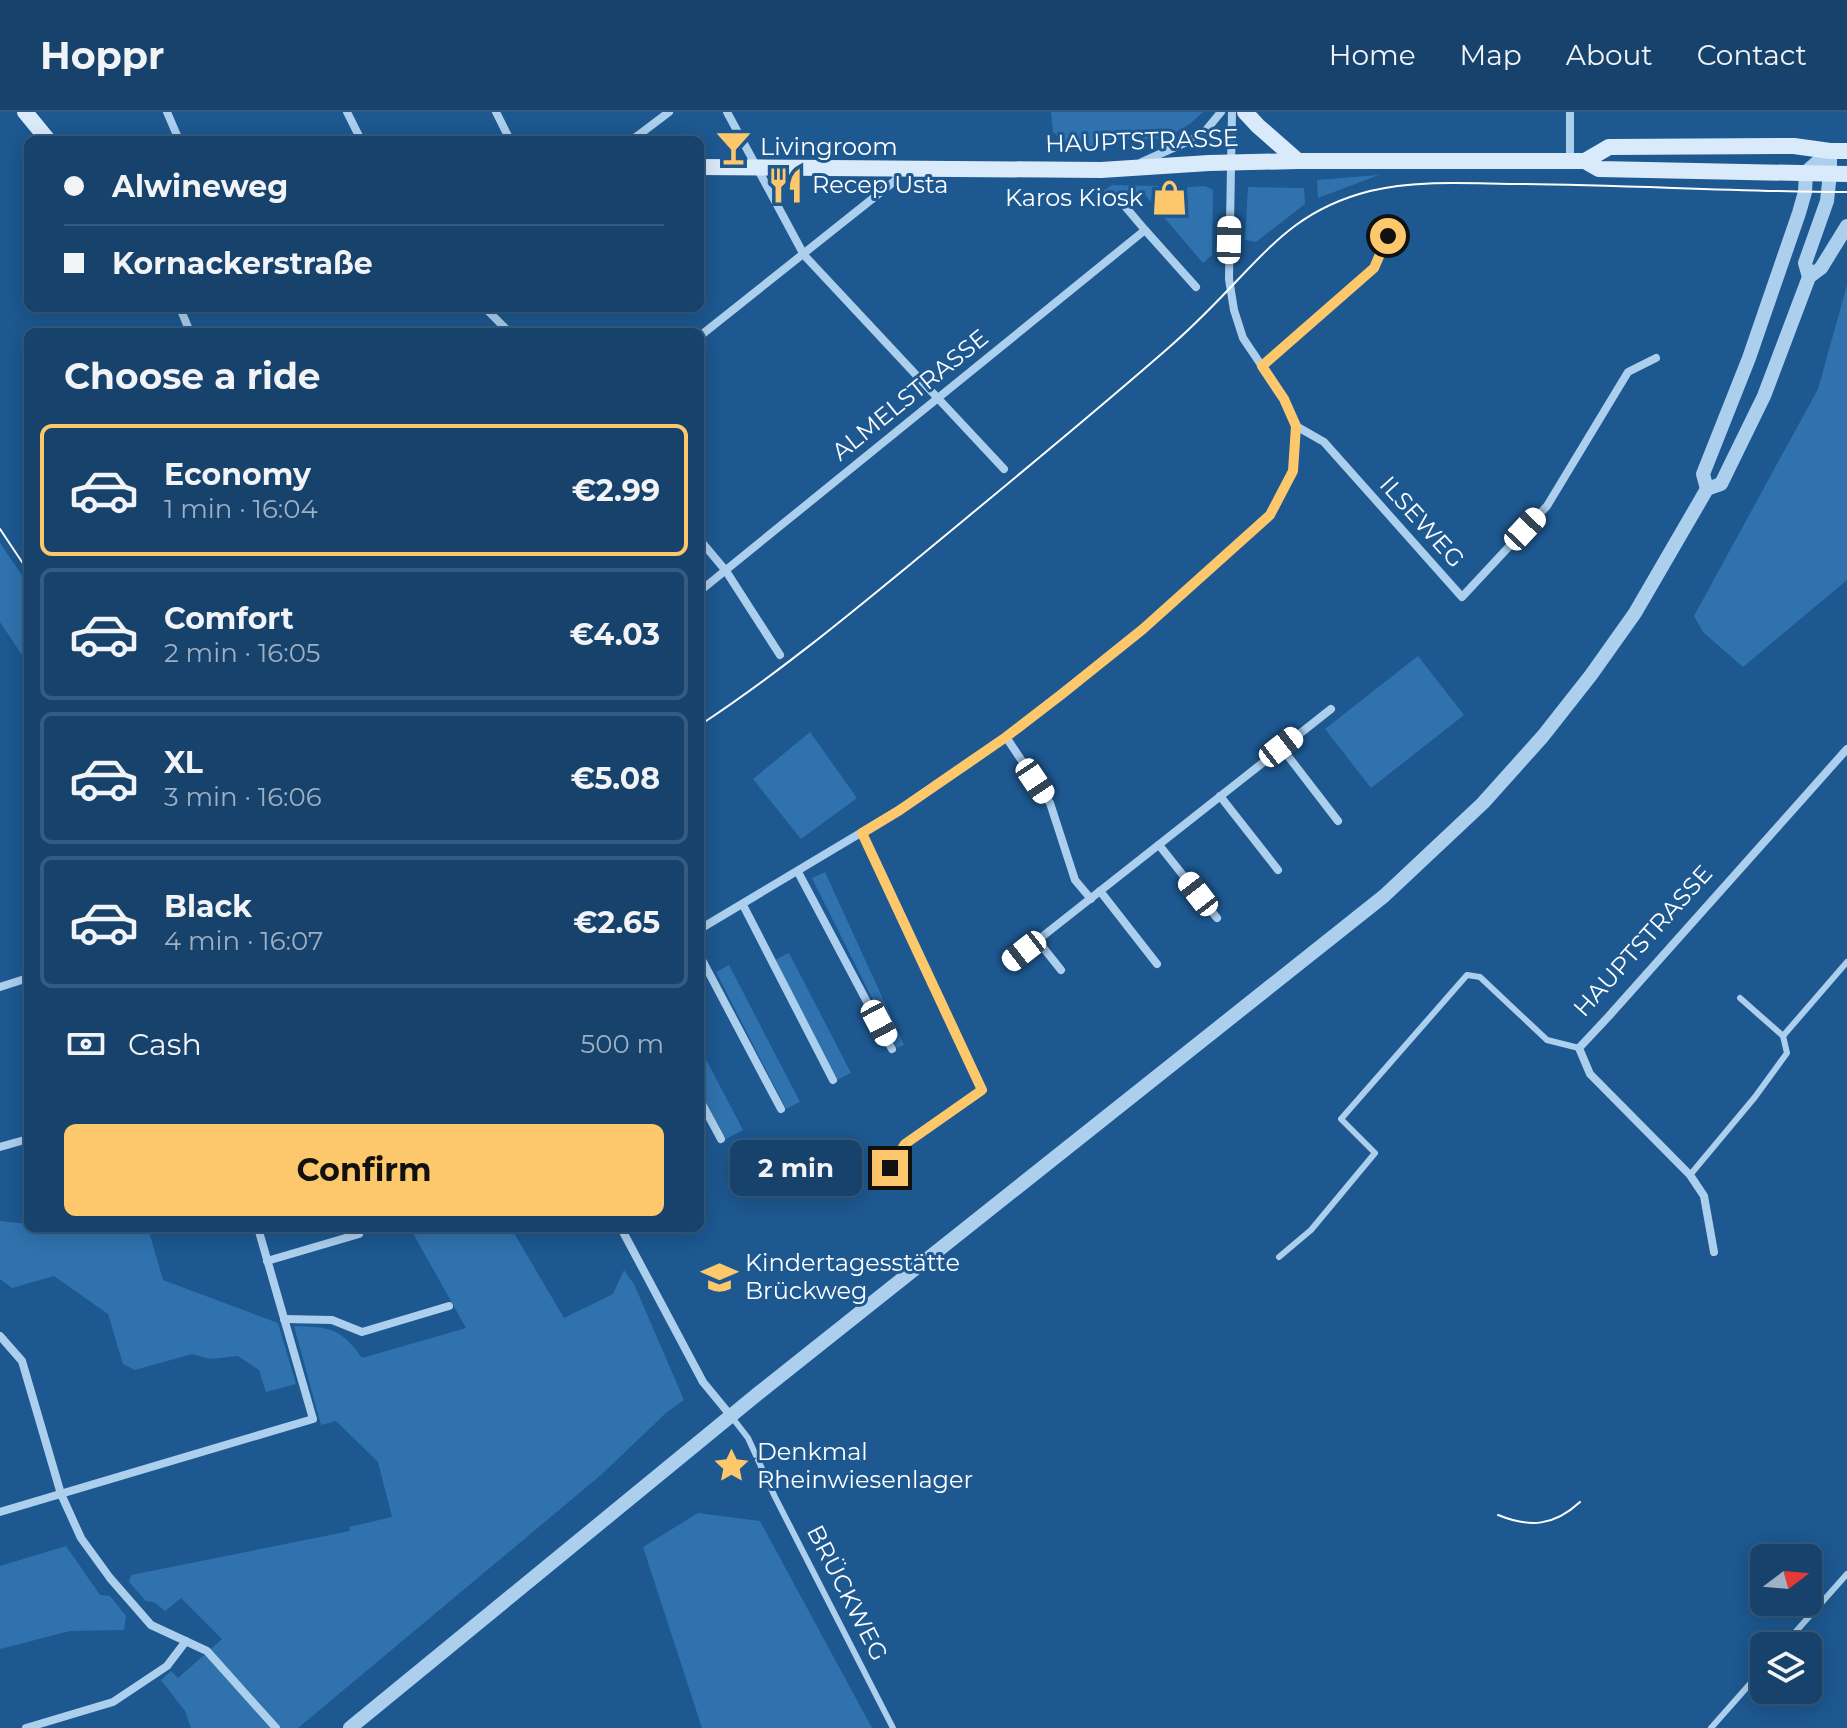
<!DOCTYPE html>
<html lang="en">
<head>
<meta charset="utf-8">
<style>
	body { margin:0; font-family:Montserrat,sans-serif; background:#234d74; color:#f1f3f6; height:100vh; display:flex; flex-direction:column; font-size:30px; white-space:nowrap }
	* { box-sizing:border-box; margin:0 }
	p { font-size:26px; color:#9eb0c2 }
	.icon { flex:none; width:44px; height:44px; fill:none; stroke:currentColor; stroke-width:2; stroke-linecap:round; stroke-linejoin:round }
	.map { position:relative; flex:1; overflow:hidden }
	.details { position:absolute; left:24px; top:216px; width:680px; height:904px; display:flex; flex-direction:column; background:#16426c; border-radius:12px; box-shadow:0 4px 20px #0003,0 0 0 2px #355b7f }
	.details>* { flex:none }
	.guide { position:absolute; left:24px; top:24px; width:680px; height:176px; border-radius:12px; box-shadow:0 4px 20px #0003,0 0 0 2px #355b7f; display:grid; align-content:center; height:176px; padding:0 40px; background:#16426c }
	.needle { width:52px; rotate:74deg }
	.buttons { position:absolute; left:1750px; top:1432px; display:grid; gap:16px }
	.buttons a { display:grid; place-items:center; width:72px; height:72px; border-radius:12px; background:#16426c; box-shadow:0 4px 20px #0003,0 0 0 2px #355b7f; font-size:40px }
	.end { position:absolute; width:36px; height:36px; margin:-18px; border:10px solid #fdc76b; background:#111; box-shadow:0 0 0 4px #111 }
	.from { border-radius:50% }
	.bubble { position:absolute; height:56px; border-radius:12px; background:#16426c; box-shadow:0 4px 20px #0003,0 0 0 2px #355b7f; font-size:26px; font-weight:700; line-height:56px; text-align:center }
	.car { position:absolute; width:24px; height:48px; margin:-24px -12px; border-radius:10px; box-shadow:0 0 6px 2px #0007; background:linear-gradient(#fff 24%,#345 0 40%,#fff 0 76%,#345 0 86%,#fff 0) }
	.guide b { display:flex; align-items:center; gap:28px; height:76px; font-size:30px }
	.guide b+b { border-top:2px solid #355b7f }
	.guide i { width:20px; height:20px; background:#f1f3f6 }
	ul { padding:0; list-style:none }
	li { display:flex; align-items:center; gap:24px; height:132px; margin:0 16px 12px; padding:0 24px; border:4px solid #355b7f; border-radius:12px }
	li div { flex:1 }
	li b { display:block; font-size:30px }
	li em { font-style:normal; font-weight:700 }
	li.current { border-color:#fdc76b }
	li>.icon { width:72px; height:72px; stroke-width:1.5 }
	h2 { padding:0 40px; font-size:36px; line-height:96px }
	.pay { display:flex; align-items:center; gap:20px; height:88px; padding:0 40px; font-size:30px }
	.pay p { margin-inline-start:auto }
	.cta { display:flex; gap:16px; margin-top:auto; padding:16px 40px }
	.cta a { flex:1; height:92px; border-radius:12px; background:#fdc76b; color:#111; font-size:32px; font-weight:700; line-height:92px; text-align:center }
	header { display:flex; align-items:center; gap:48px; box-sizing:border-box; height:112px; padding:0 40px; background:#16426c; border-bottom:2px solid #355b7f }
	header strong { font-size:38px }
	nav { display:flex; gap:44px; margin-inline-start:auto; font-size:28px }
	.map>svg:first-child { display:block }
</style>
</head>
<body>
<header>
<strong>Hoppr</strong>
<nav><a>Home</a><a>Map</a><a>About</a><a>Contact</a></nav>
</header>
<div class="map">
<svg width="1847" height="1616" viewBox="0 0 1847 1616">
	<rect width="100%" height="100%" fill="#1d5890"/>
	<!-- green -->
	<g fill="#3072ae">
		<polygon points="1051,0 1203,0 1190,12 1163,27 1112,27 1095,34 1068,34 1053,20"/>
		<polygon points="1379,63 1318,86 1317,68"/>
		<polygon points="1112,73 1158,74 1160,97 1180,97 1180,76 1205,74 1213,78 1212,143 1203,151 1145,83 1120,84 1112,89 1103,79"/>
		<polygon points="1248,75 1304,76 1305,92 1256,130 1245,128"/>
		<polygon points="1847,173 1847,468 1743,555 1703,520 1694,504 1818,277"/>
		<polygon points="0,431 28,472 28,552 0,510"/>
		<polygon points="1418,544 1464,603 1371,676 1325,617"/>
		<polygon points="810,620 857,686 801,727 753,667"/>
		<polygon points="825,760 904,933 897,936 812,766"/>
		<polygon points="789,841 851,961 837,968 775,848"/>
		<polygon points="729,853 800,990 786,997 716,860"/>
		<polygon points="700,936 743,1018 726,1027 700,979"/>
		<polygon points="0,1109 28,1112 28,1116 148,1116 163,1168 278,1211 296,1272 266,1280 259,1258 238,1244 210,1247 192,1242 135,1258 123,1252 108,1202 54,1164 12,1176 0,1167"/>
		<path d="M410,1116H511L564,1206L613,1182L624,1158L634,1172L684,1288L667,1300L601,1363L298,1616H191L185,1599L161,1568L171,1559L178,1566L222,1527L181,1486L165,1499L154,1490L146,1489L129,1470L131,1463L350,1419L349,1415L392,1405L378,1350L336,1309L321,1313L294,1214C330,1215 341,1216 362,1246L466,1216Z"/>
		<polygon points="698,1401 760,1409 872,1616 702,1616 643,1435"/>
		<polygon points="66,1434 100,1483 110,1484 126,1504 124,1518 70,1519 0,1537 0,1454"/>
	</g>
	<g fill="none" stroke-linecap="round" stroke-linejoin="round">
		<!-- service -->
		<g stroke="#accfee" stroke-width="6">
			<polyline points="1783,924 1847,850"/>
			<polyline points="1690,1063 1755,985 1787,941 1783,924 1740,886"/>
			<polyline points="1279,1145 1311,1118 1375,1041 1341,1007 1467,863 1480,865 1547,928 1579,936"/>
			<polyline points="731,1304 748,1326 775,1385 893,1616"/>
			<polyline points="1783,1534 1847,1462"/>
			<polyline points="1711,1616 1764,1556"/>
		</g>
		<!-- minor -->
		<g stroke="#accfee" stroke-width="8">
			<polyline points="167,0 179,28"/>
			<polyline points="347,0 361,28"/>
			<polyline points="496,0 510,28"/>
			<polyline points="727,0 804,143 1004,357"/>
			<polyline points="635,28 636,25 669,0"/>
			<polyline points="1570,48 1570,0"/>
			<polyline points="1142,50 1202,23 1221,0"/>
			<polyline points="1145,118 1196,175"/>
			<polyline points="180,196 190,220"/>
			<polyline points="485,196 509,220"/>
			<polyline points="700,224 896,68 898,55"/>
			<polyline points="1262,254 1374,156 1388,124"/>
			<polyline points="1296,314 1324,330 1462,485 1547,394 1628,260 1656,246"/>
			<polyline points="700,428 726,459 780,543"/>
			<polyline points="700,479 1145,118 1123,92"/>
			<polyline points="1006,625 1050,691 1075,768 1091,787"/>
			<polyline points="1281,635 1338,709"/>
			<polyline points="1220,684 1278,758"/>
			<polyline points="862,721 982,978 905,1032 890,1056"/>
			<polyline points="1159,733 1217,806"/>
			<polyline points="798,760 892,937"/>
			<polyline points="1100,779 1157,852"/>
			<polyline points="743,793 833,968"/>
			<polyline points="700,817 894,701 1006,625 1143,517 1270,403 1293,359 1296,314 1284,287 1243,226 1234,198 1229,167 1232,0"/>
			<polyline points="1038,829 1061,858"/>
			<polyline points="700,844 781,997"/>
			<polyline points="1010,850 1331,597"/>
			<polyline points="0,875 28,866"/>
			<polyline points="700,988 721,1027"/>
			<polyline points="0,1035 28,1027"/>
			<polyline points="621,1116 703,1270 731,1304"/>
			<polyline points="1714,1140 1704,1084 1690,1063 1590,962 1579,936 1609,904 1847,637"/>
			<polyline points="267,1149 359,1122"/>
			<polyline points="284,1207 332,1208 362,1220 449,1194"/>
			<polyline points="0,1224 22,1249 61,1382 81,1426 110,1466 151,1513 207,1539 276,1616"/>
			<polyline points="0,1400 313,1307 258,1116"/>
			<polyline points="26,1616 113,1590 167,1554 186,1529"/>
		</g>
		<!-- tertiary -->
		<g stroke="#accfee" stroke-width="14">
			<polyline points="1809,165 1805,151 1827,89 1830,61 1830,39"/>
			<polyline points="1707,377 1703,362 1749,246 1799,101 1805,80 1806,60 1830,39"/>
			<polyline points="350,1616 760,1280 1384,784 1483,691 1543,624 1591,563 1635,501 1707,377 1721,372 1764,284 1809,165 1821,156 1847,114"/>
		</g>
		<!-- secondary -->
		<g stroke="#d9eafa" stroke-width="16">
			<polyline points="25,0 48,28"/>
			<polyline points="1245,0 1258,14 1298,49"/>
			<polyline points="1585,49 1609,35 1794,34 1830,39 1847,39"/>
			<polyline points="700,55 1101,58 1209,51 1298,49 1585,49 1599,57 1847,62"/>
		</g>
		<!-- tram -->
		<g stroke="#fff" stroke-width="2">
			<polyline points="0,417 28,459"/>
			<path d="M700,613C779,561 851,501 924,441C1005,374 1087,307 1166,238C1188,219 1209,198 1229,177C1275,129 1303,96 1370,79C1420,67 1473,72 1524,72C1632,73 1739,80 1847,80"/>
			<path d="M1498,1403C1530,1416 1554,1414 1580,1390"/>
		</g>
	</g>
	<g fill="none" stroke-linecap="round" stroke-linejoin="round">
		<!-- route -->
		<polyline stroke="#fdc76b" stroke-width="10" points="890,1056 905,1032 982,978 862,721 900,698 1006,625 1062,582 1143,517 1270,403 1293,359 1296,314 1284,287 1262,254 1374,156 1388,124"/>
	</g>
	<!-- icons -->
	<defs>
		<symbol id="bar-bare" viewBox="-9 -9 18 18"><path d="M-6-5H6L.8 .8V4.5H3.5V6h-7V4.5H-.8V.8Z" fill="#fdc76b" stroke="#1d5890" stroke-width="2.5" paint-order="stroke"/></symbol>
		<symbol id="restaurant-bare" viewBox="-9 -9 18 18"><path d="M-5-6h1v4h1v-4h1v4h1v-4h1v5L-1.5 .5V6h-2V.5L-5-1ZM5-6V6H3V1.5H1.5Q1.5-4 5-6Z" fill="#fdc76b" stroke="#1d5890" stroke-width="2.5" paint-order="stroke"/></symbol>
		<symbol id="shop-bare" viewBox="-9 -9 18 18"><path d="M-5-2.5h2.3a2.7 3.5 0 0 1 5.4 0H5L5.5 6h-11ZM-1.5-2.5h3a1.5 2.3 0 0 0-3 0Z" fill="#fdc76b" stroke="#1d5890" stroke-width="2.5" paint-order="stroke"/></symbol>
		<symbol id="school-bare" viewBox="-9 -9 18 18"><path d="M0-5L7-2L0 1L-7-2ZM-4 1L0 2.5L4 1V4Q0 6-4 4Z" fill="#fdc76b" stroke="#1d5890" stroke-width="2.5" paint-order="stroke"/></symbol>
		<symbol id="sight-bare" viewBox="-9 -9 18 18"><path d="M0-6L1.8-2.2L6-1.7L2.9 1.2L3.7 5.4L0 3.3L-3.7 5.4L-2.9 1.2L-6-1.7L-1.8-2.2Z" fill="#fdc76b" stroke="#1d5890" stroke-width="2.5" paint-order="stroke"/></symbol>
	</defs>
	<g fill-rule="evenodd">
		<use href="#bar-bare" x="708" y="10" width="51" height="51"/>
		<use href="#restaurant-bare" x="760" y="48" width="51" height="51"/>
		<use href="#shop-bare" x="1144" y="60" width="51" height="51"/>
		<use href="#school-bare" x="694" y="1140" width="51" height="51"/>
		<use href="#sight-bare" x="706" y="1328" width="51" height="51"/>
	</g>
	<g text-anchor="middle" stroke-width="6" stroke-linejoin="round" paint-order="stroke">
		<!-- street labels -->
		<g font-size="24" fill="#fff" stroke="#1d5890">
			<text transform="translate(1142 29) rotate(-2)" y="8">HAUPTSTRASSE</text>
			<text transform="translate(910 283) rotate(-39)" y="8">ALMELSTRASSE</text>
			<text transform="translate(1422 410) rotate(48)" y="8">ILSEWEG</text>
			<text transform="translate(1643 829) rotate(-48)" y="8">HAUPTSTRASSE</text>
			<text transform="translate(847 1481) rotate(63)" y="8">BRÜCKWEG</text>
		</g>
		<!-- poi labels -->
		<g font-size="24" fill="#fff" stroke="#1d5890" text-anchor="start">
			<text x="760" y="43">Livingroom</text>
			<text x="812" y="81">Recep Usta</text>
			<text x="1143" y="94" text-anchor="end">Karos Kiosk</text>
			<text x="745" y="1159">Kindertagesstätte<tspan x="745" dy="28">Brückweg</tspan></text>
			<text x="757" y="1348">Denkmal<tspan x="757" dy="28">Rheinwiesenlager</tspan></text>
		</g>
	</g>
</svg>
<div class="buttons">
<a><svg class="needle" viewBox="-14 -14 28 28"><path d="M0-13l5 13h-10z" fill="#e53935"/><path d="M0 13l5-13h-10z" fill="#9eb0c2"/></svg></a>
<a><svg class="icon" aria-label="layers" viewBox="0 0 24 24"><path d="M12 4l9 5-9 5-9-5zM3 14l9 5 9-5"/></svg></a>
</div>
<i class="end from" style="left:1388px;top:124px"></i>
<i class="end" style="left:890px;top:1056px"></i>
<div class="bubble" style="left:730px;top:1028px;width:132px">2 min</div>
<i class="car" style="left:1229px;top:128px;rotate:1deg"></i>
<i class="car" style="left:1525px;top:417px;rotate:43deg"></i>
<i class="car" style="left:1281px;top:635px;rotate:52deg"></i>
<i class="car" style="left:1035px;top:669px;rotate:146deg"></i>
<i class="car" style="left:1198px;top:782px;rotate:322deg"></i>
<i class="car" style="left:1024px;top:839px;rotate:232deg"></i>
<i class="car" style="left:879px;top:911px;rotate:152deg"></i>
<div class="guide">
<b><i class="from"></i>Alwineweg</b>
<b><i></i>Kornackerstraße</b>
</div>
<section class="details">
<h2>Choose a ride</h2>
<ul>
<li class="current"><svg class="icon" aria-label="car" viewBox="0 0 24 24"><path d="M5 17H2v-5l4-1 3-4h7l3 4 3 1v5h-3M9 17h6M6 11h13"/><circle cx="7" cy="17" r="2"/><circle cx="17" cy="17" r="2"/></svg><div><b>Economy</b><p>1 min · 16:04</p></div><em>€2.99</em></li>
<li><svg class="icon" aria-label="car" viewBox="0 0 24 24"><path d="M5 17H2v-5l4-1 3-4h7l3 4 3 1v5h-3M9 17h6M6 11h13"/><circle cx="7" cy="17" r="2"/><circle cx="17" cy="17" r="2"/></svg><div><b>Comfort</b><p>2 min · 16:05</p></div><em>€4.03</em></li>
<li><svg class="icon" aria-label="car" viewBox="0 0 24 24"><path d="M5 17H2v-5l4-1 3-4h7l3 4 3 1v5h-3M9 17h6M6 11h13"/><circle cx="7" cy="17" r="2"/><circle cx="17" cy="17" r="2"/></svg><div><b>XL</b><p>3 min · 16:06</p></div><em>€5.08</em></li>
<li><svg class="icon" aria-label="car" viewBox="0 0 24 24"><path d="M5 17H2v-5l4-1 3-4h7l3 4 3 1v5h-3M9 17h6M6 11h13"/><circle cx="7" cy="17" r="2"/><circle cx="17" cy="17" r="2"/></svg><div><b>Black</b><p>4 min · 16:07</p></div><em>€2.65</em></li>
</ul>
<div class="pay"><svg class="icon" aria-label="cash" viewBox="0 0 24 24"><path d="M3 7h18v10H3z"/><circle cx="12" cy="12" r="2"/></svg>Cash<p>500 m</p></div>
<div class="cta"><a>Confirm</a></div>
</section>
</div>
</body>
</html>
